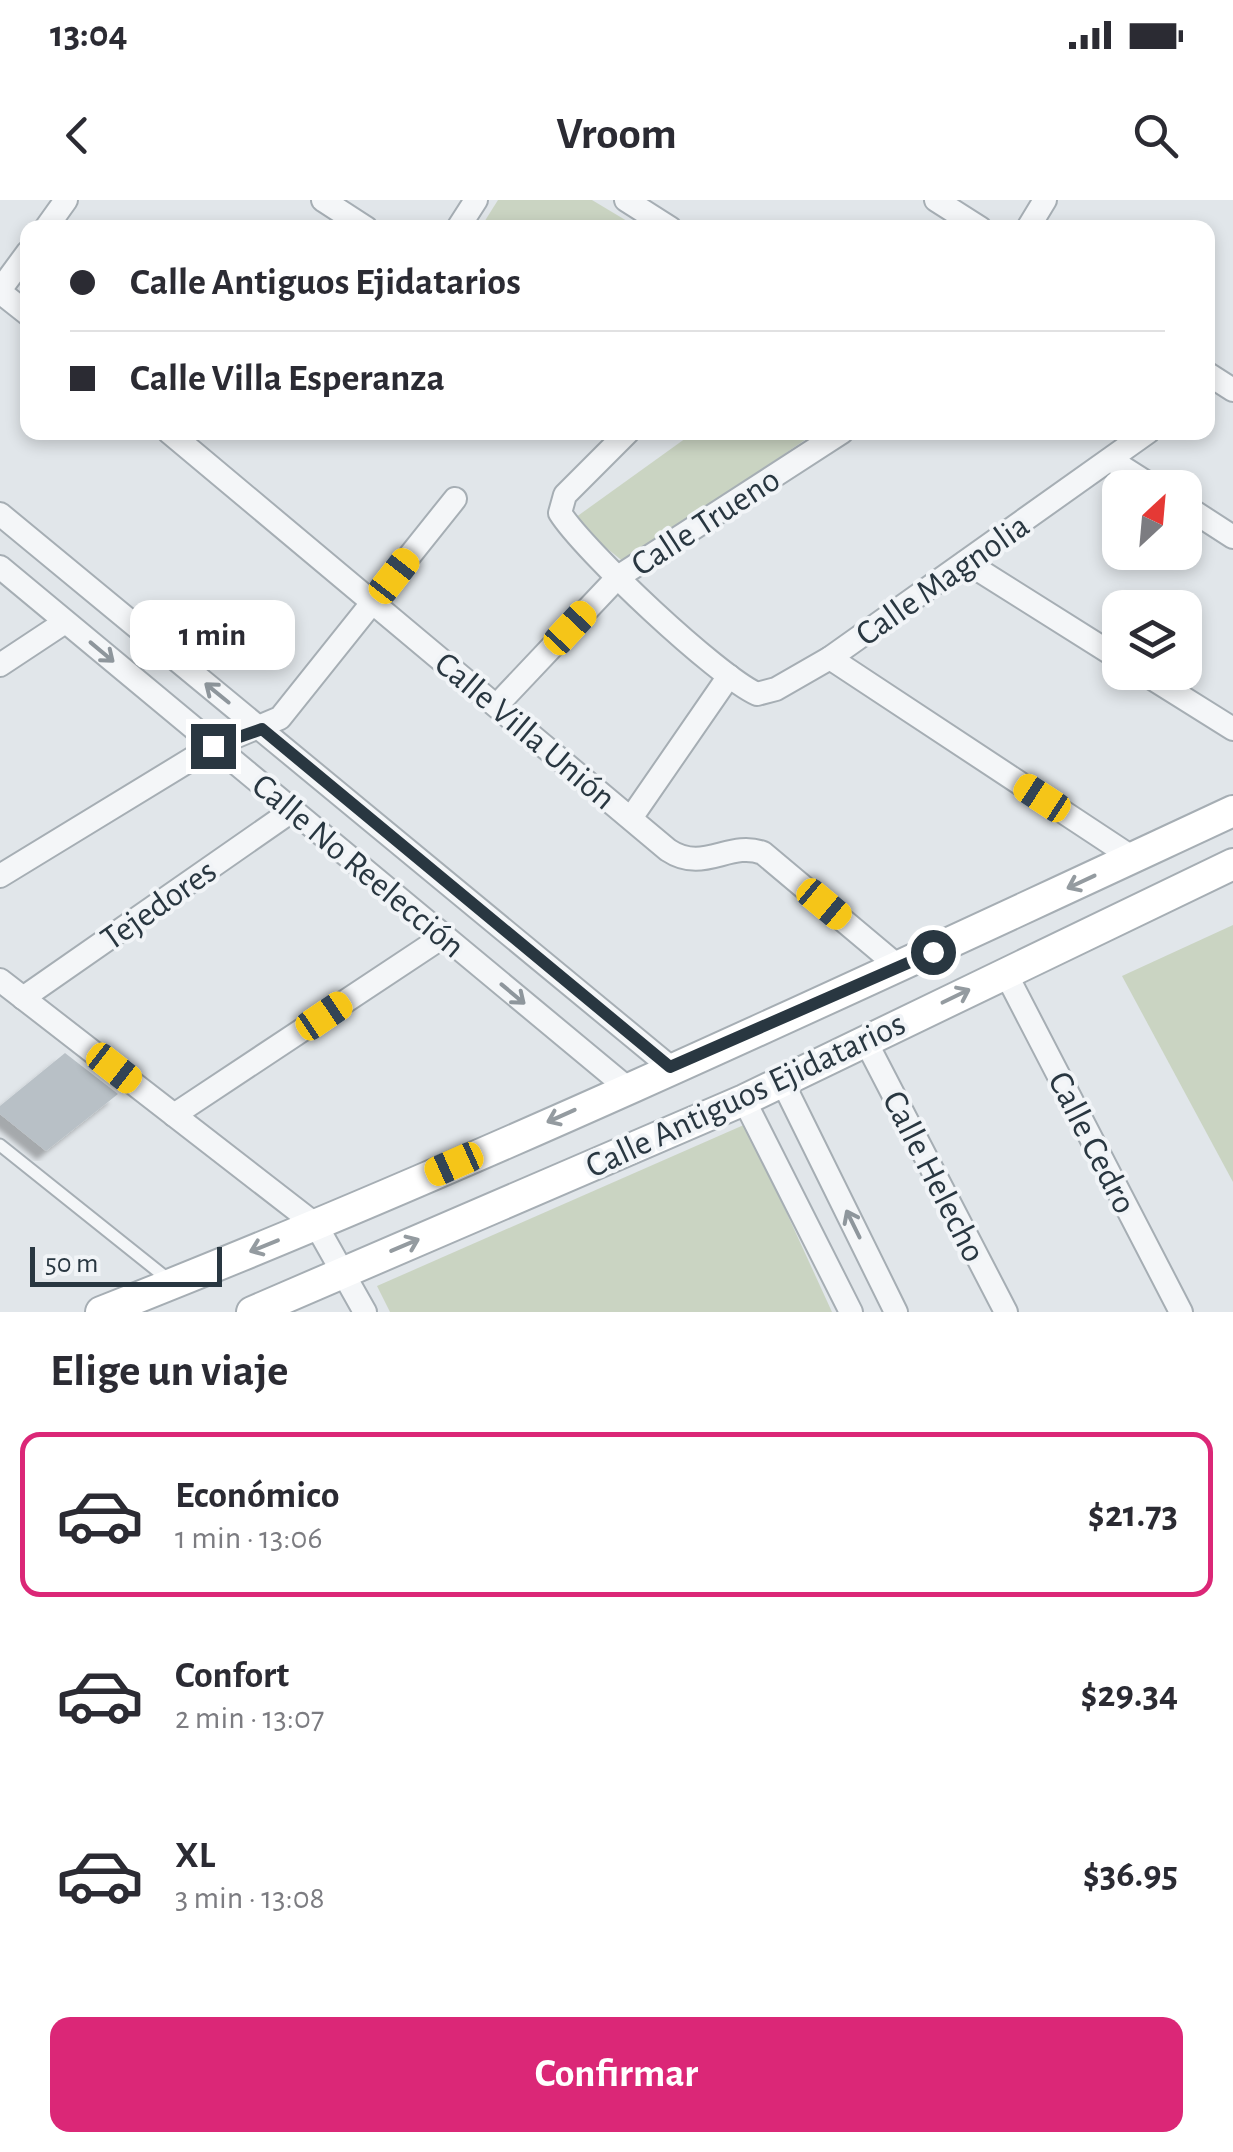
<!DOCTYPE html>
<html lang="es">
<head>
<meta charset="utf-8">
<style>
	body { margin:0; font-family:"Alegreya Sans",sans-serif; background:#f2f2f3; color:#2b2b33; height:100vh; display:flex; flex-direction:column; font-size:38px; white-space:nowrap }
	* { box-sizing:border-box; margin:0 }
	p { font-size:32px; color:#7c7c81 }
	.icon { flex:none; width:55px; height:55px; fill:none; stroke:currentColor; stroke-width:2; stroke-linecap:round; stroke-linejoin:round }
	.map { position:relative; height:1112px; overflow:hidden }
	.sheet { display:flex; flex-direction:column; background:#fff; flex:1 }
	.sheet>* { flex:none }
	.top-card { position:absolute; left:20px; top:20px; width:1195px; height:220px; border-radius:20px; box-shadow:0 5px 15px #0003; display:grid; align-content:center; height:220px; padding:0 50px; background:#fff }
	.needle { width:65px; rotate:26deg }
	.controls { position:absolute; left:1102px; top:270px; display:grid; gap:20px }
	.controls a { display:grid; place-items:center; width:100px; height:100px; border-radius:20px; background:#fff; box-shadow:0 5px 15px #0003; font-size:50px }
	.scale { position:absolute; left:30px; bottom:25px; width:192px; box-sizing:border-box; padding-left:10px; border:5px solid #293741; border-top:0; font-size:28px; line-height:35px; white-space:nowrap; color:#293741; -webkit-text-stroke:8px #f1f4f7; paint-order:stroke }
	.end { position:absolute; width:45px; height:45px; margin:-22px; border:12px solid #293741; background:#fff; box-shadow:0 0 0 5px #fff }
	.from { border-radius:50% }
	.bubble { position:absolute; height:70px; border-radius:20px; background:#fff; box-shadow:0 5px 15px #0003; font-size:32px; font-weight:700; line-height:70px; text-align:center }
	.car { position:absolute; width:30px; height:60px; margin:-30px -15px; border-radius:12px; box-shadow:0 0 8px 2px #0007; background:linear-gradient(#f5c518 24%,#345 0 40%,#f5c518 0 76%,#345 0 86%,#f5c518 0) }
	.top-card b { display:flex; align-items:center; gap:35px; height:95px; font-size:38px }
	.top-card b+b { border-top:2px solid #e1e1e2 }
	.top-card i { width:25px; height:25px; background:#2b2b33 }
	ul { padding:0; list-style:none }
	li { display:flex; align-items:center; gap:30px; height:165px; margin:0 20px 15px; padding:0 30px; border:5px solid transparent; border-radius:20px }
	li div { flex:1 }
	li b { display:block; font-size:38px }
	li em { font-style:normal; font-weight:700 }
	li.current { border-color:#db2777 }
	li>.icon { width:90px; height:90px; stroke-width:1.5 }
	h2 { padding:0 50px; font-size:45px; line-height:120px }
	.cta { display:flex; gap:20px; margin-top:auto; padding:20px 50px }
	.cta a { flex:1; height:115px; border-radius:20px; background:#db2777; color:#fff; font-size:40px; font-weight:700; line-height:115px; text-align:center }
	.status { display:flex; justify-content:space-between; align-items:center; height:70px; padding:0 50px; background:#fff; direction:ltr }
	.status svg { height:28px; fill:currentColor }
	header { display:flex; justify-content:space-between; align-items:center; height:130px; padding:0 50px; background:#fff; font-size:45px; font-weight:700 }
	.map>svg:first-child { display:block }
</style>
</head>
<body>
<div class="status"><b>13:04</b><svg viewBox="0 0 49 12"><path d="M0 12V9h3v3zM5 12V6h3v6zM10 12V3h3v9zM15 12V0h3v12zM26 1h20v11H26zM47 4h2v5h-2z"/></svg></div>
<header><svg class="icon" aria-label="back" viewBox="0 0 24 24"><path d="M15 5l-7 7 7 7"/></svg>Vroom<svg class="icon" aria-label="search" viewBox="0 0 24 24"><circle cx="10" cy="10" r="6"/><path d="M15 15l6 6"/></svg></header>
<div class="map">
<svg width="1233" height="1112" viewBox="0 0 1233 1112">
	<defs>
		<filter id="shadow"><feDropShadow dx="-9" dy="9" stdDeviation="2.5" flood-color="#0004"/></filter>
	</defs>
	<rect width="100%" height="100%" fill="#e1e6ea"/>
	<!-- green -->
	<g fill="#cad4c2">
		<polygon points="498,0 592,0 637,27 481,27"/>
		<polygon points="693,233 815,233 625,363 572,320"/>
		<polygon points="1233,725 1233,982 1122,776"/>
		<polygon points="746,924 832,1112 390,1112 377,1086"/>
	</g>
	<!-- building -->
	<polygon fill="#b8c0c6" filter="url(#shadow)" points="65,853 118,894 46,951 0,914 0,906"/>
	<g fill="none" stroke-linecap="round" stroke-linejoin="round">
		<defs>
			<polyline id="lane" points="0,945 169,1080"/>
			<g id="street">
				<polyline points="323,0 366,28"/>
				<polyline points="626,0 670,28"/>
				<polyline points="936,0 980,28"/>
				<polyline points="46,28 66,0"/>
				<polyline points="458,28 476,0"/>
				<polyline points="1028,28 1045,0"/>
				<polyline points="0,90 28,52"/>
				<polyline points="0,92 28,114"/>
				<polyline points="1208,174 1233,190"/>
				<path d="M169,232L668,650C704,674 729,640 763,653L900,768"/>
				<path d="M628,232L565,295L560,313C584,351 717,476 757,494L776,489L830,458L1148,232"/>
				<polyline points="1111,260 1155,288"/>
				<polyline points="1185,306 1233,337"/>
				<polyline points="0,314 670,867"/>
				<polyline points="966,362 1120,459"/>
				<polyline points="0,367 626,887"/>
				<polyline points="830,458 1133,658"/>
				<polyline points="0,465 65,422"/>
				<polyline points="1142,472 1233,529"/>
				<polyline points="497,505 618,377 842,232"/>
				<polyline points="631,618 729,476"/>
				<polyline points="0,676 213,546 280,518 455,299"/>
				<polyline points="1005,772 1181,1112"/>
				<polyline points="0,780 316,1025 365,1112"/>
				<polyline points="23,798 293,610"/>
				<polyline points="865,840 1006,1112"/>
				<polyline points="782,881 896,1112"/>
				<polyline points="744,900 851,1112"/>
				<polyline points="174,915 444,736"/>
			</g>
			<g id="secondary">
				<path d="M101,1112C485,961 859,785 1233,611"/>
				<polyline points="252,1112 744,900 1233,664"/>
			</g>
		</defs>
		<!-- lane casing -->
		<use href="#lane" stroke="#a6aeb4" stroke-width="15"/>
		<!-- street casing -->
		<use href="#street" stroke="#a6aeb4" stroke-width="26"/>
		<!-- secondary casing -->
		<use href="#secondary" stroke="#a6aeb4" stroke-width="34"/>
		<!-- lane -->
		<use href="#lane" stroke="#f4f6f8" stroke-width="11"/>
		<!-- street -->
		<use href="#street" stroke="#f4f6f8" stroke-width="22"/>
		<!-- secondary -->
		<use href="#secondary" stroke="#fff" stroke-width="30"/>
	</g>
	<!-- one-way arrows -->
	<defs><path id="oneway-shaft" d="M-6 0H5M1.5-3L5.5 0L1.5 3" fill="none" stroke-width="1.6" stroke-linecap="round" stroke-linejoin="round" transform="scale(2.5)"/></defs>
	<g stroke="#8e969c">
		<use href="#oneway-shaft" transform="translate(102 452) rotate(40)"/>
		<use href="#oneway-shaft" transform="translate(217 493) rotate(-141)"/>
		<use href="#oneway-shaft" transform="translate(513 794) rotate(40)"/>
		<use href="#oneway-shaft" transform="translate(853 1024) rotate(-116)"/>
	</g>
	<g stroke="#949ba0">
		<use href="#oneway-shaft" transform="translate(1081 682) rotate(155)"/>
		<use href="#oneway-shaft" transform="translate(956 796) rotate(-26)"/>
		<use href="#oneway-shaft" transform="translate(561 916) rotate(156)"/>
		<use href="#oneway-shaft" transform="translate(405 1045) rotate(-23)"/>
		<use href="#oneway-shaft" transform="translate(264 1046) rotate(158)"/>
	</g>
	<g fill="none" stroke-linecap="round" stroke-linejoin="round">
		<!-- route -->
		<polyline stroke="#293741" stroke-width="12" points="213,546 262,529 670,867 933,752"/>
	</g>
	<g text-anchor="middle" stroke-width="8" stroke-linejoin="round" paint-order="stroke">
		<!-- street labels -->
		<g font-size="35" fill="#293741" stroke="#f1f4f7">
			<text transform="translate(705 321) rotate(-33)" y="12">Calle Trueno</text>
			<text transform="translate(942 379) rotate(-35)" y="12">Calle Magnolia</text>
			<text transform="translate(526 530) rotate(40)" y="12">Calle Villa Unión</text>
			<text transform="translate(359 665) rotate(40)" y="12">Calle No Reelección</text>
			<text transform="translate(158 704) rotate(-35)" y="12">Tejedores</text>
			<text transform="translate(745 894) rotate(-25)" y="12">Calle Antiguos Ejidatarios</text>
			<text transform="translate(1093 942) rotate(63)" y="12">Calle Cedro</text>
			<text transform="translate(935 976) rotate(63)" y="12">Calle Helecho</text>
		</g>
	</g>
</svg>
<div class="controls">
<a><svg class="needle" viewBox="-14 -14 28 28"><path d="M0-13l5 13h-10z" fill="#e53935"/><path d="M0 13l5-13h-10z" fill="#7c7c81"/></svg></a>
<a><svg class="icon" aria-label="layers" viewBox="0 0 24 24"><path d="M12 4l9 5-9 5-9-5zM3 14l9 5 9-5"/></svg></a>
</div>
<div class="scale">50 m</div>
<i class="end from" style="left:933px;top:752px"></i>
<i class="end" style="left:213px;top:546px"></i>
<div class="bubble" style="left:130px;top:400px;width:165px">1 min</div>
<i class="car" style="left:394px;top:376px;rotate:38deg"></i>
<i class="car" style="left:570px;top:428px;rotate:43deg"></i>
<i class="car" style="left:1042px;top:598px;rotate:303deg"></i>
<i class="car" style="left:824px;top:704px;rotate:130deg"></i>
<i class="car" style="left:324px;top:816px;rotate:56deg"></i>
<i class="car" style="left:114px;top:868px;rotate:128deg"></i>
<i class="car" style="left:454px;top:964px;rotate:246deg"></i>
<div class="top-card">
<b><i class="from"></i>Calle Antiguos Ejidatarios</b>
<b><i></i>Calle Villa Esperanza</b>
</div>
</div>
<section class="sheet">
<h2>Elige un viaje</h2>
<ul>
<li class="current"><svg class="icon" aria-label="car" viewBox="0 0 24 24"><path d="M5 17H2v-5l4-1 3-4h7l3 4 3 1v5h-3M9 17h6M6 11h13"/><circle cx="7" cy="17" r="2"/><circle cx="17" cy="17" r="2"/></svg><div><b>Económico</b><p>1 min · 13:06</p></div><em>$21.73</em></li>
<li><svg class="icon" aria-label="car" viewBox="0 0 24 24"><path d="M5 17H2v-5l4-1 3-4h7l3 4 3 1v5h-3M9 17h6M6 11h13"/><circle cx="7" cy="17" r="2"/><circle cx="17" cy="17" r="2"/></svg><div><b>Confort</b><p>2 min · 13:07</p></div><em>$29.34</em></li>
<li><svg class="icon" aria-label="car" viewBox="0 0 24 24"><path d="M5 17H2v-5l4-1 3-4h7l3 4 3 1v5h-3M9 17h6M6 11h13"/><circle cx="7" cy="17" r="2"/><circle cx="17" cy="17" r="2"/></svg><div><b>XL</b><p>3 min · 13:08</p></div><em>$36.95</em></li>
</ul>
<div class="cta"><a>Confirmar</a></div>
</section>
</body>
</html>
